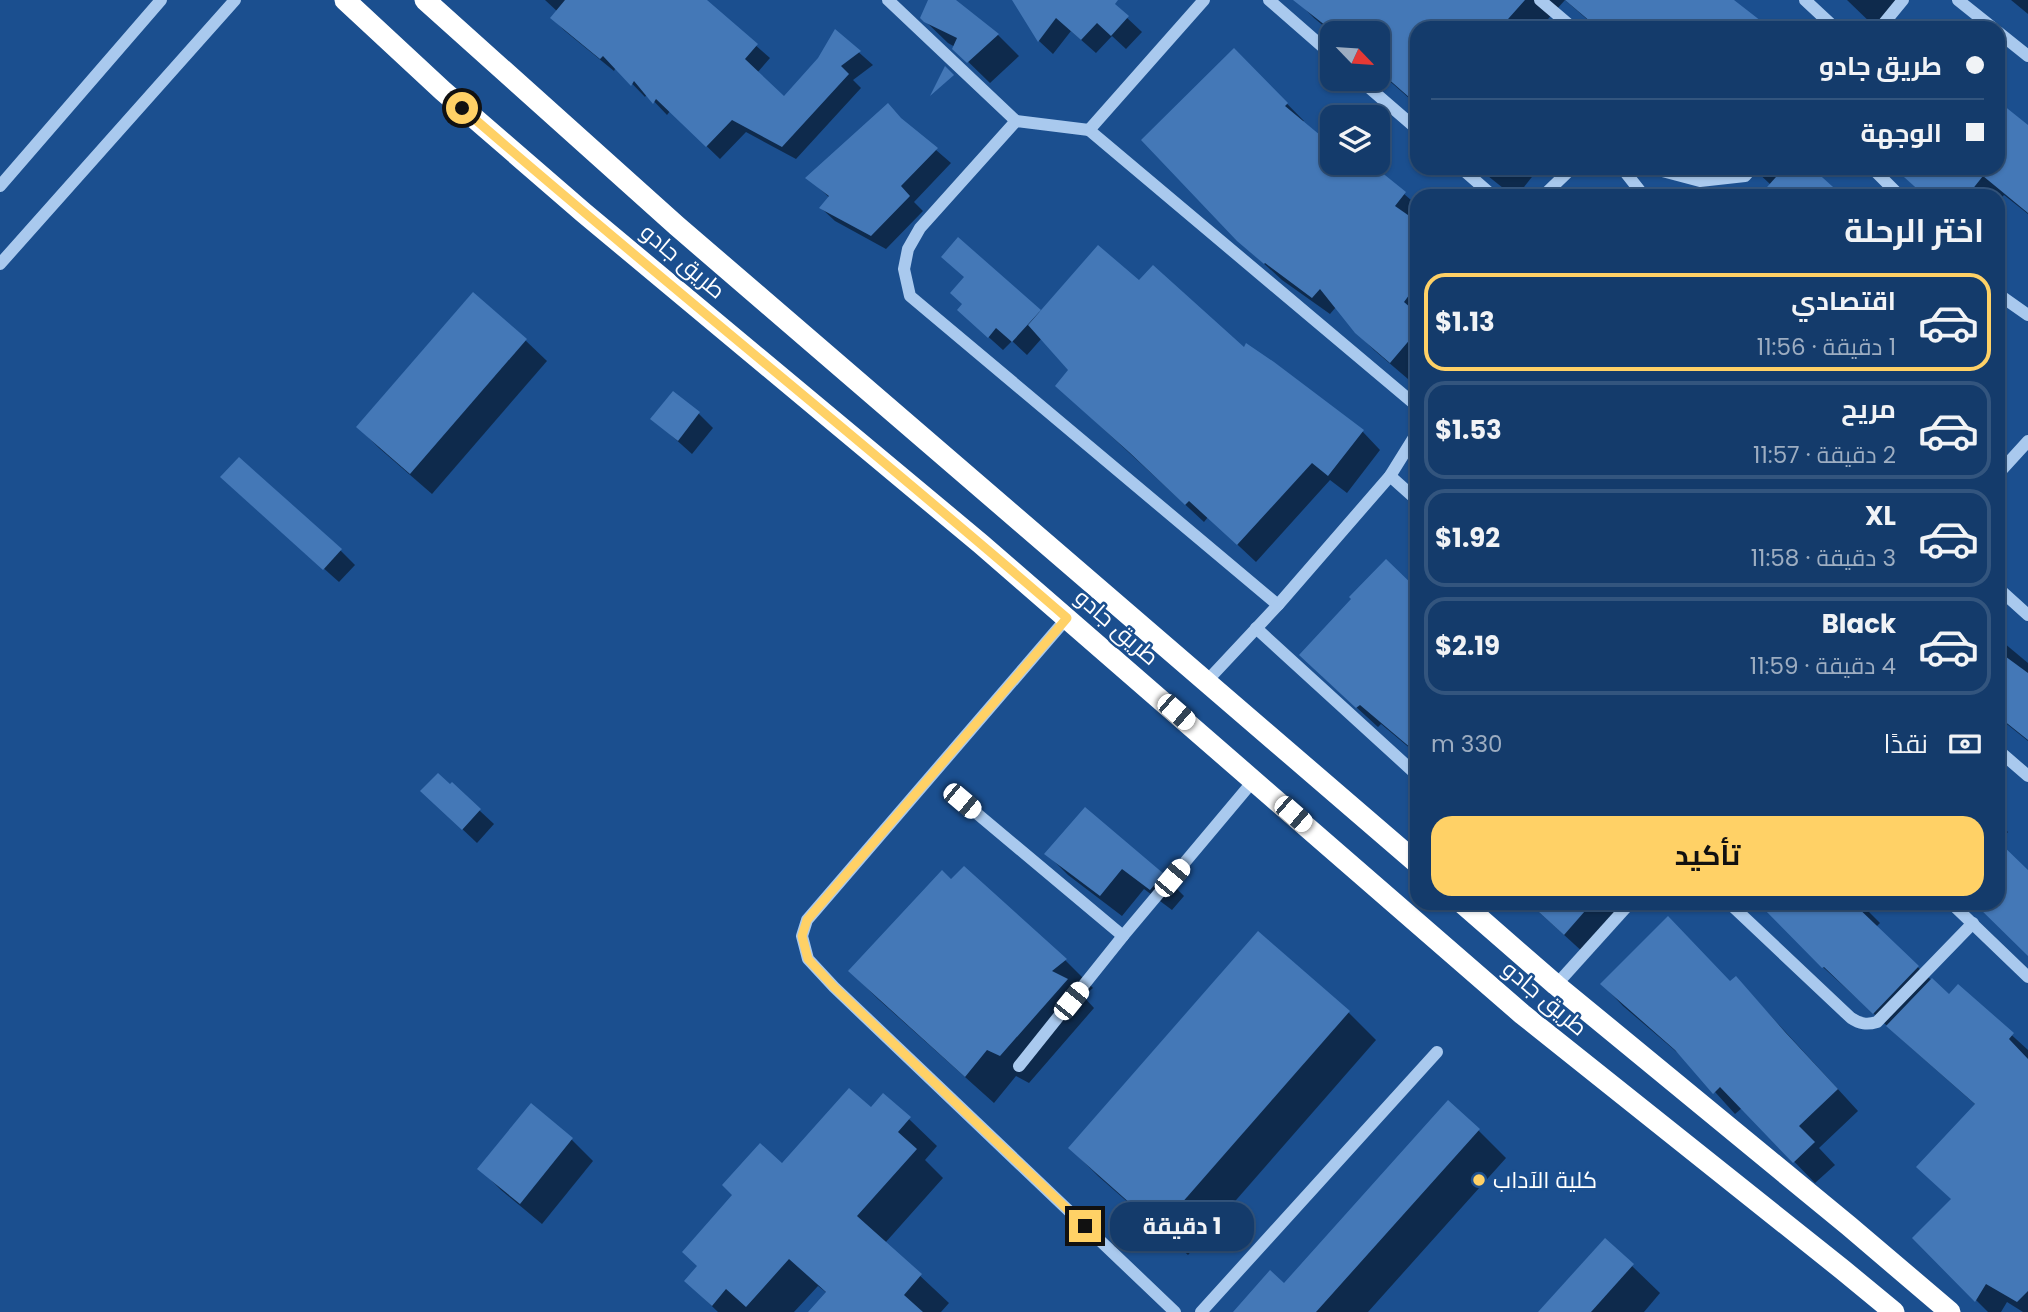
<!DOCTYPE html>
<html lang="ar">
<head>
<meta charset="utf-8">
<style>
	body { margin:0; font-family:Poppins,Cairo,sans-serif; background:#1d4271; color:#f1f3f6; direction:rtl; height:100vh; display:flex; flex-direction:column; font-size:26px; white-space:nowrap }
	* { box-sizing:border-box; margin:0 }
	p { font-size:23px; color:#9dadc1 }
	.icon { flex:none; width:38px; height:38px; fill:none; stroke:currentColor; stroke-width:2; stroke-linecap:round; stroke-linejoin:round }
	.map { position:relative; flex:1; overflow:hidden; direction:ltr }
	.panel { position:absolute; left:1410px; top:189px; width:595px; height:721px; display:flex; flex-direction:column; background:#143b6b; border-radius:21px; box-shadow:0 2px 5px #0004,0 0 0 2px #33557e; direction:rtl }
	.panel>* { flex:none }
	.banner { position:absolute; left:1410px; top:21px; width:595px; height:154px; border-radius:21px; box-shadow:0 2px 5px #0004,0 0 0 2px #33557e; direction:rtl; display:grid; align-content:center; height:154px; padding:0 21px; background:#143b6b }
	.needle { width:46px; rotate:115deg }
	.controls { position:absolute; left:1320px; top:21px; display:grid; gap:14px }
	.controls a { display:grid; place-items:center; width:70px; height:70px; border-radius:14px; background:#143b6b; box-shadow:0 2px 5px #0004,0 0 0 2px #33557e; font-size:35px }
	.end { position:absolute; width:32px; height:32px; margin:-16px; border:9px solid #ffd166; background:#111; box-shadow:0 0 0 4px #111 }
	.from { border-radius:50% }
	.bubble { position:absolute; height:49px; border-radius:21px; background:#143b6b; box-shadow:0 2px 5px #0004,0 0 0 2px #33557e; font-size:23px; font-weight:700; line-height:49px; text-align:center; direction:rtl }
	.car { position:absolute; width:21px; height:42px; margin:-21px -10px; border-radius:9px; box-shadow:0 0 5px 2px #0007; background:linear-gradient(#fff 24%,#345 0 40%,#fff 0 76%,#345 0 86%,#fff 0) }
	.banner b { display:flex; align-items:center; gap:24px; height:66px; font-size:26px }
	.banner b+b { border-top:2px solid #33557e }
	.banner i { width:18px; height:18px; background:#f1f3f6 }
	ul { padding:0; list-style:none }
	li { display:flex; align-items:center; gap:21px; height:98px; margin:0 14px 10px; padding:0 7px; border:4px solid #33557e; border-radius:21px }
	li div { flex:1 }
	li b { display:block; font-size:26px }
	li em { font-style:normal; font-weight:700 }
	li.on { border-color:#ffd166 }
	li>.icon { width:63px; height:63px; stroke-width:1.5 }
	h2 { padding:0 21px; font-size:32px; line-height:84px }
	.pay { display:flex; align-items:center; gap:18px; height:77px; padding:0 21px; font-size:26px }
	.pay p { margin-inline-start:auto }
	.cta { display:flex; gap:14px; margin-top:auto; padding:14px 21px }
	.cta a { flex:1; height:80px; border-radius:21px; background:#ffd166; color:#111; font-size:28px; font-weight:700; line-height:80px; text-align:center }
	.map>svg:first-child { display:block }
</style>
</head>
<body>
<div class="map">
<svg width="2028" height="1312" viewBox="0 0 2028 1312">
	<rect width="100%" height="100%" fill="#1b4f8f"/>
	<!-- shadow -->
	<g fill="#0007">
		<polygon points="545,0 704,0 770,58 757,73 784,98 819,59 836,32 873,65 853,80 861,88 796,159 746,132 720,159 670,111 667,115 647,94 645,97 616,67 614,71 565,31 552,18 558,12"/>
		<polygon points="930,0 953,0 998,35 1019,56 990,83 954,48 955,47 948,43 922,18"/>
		<polygon points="1014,0 1108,0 1142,32 1126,49 1112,36 1096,53 1071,31 1053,54 1039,41"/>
		<polygon points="1296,0 1366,0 1337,33 1332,33 1314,18"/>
		<polygon points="1392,0 1731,0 1767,28 1597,28 1565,0 1540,28 1418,28 1418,106 1377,70 1377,33 1360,33"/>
		<polygon points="1847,0 1903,0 1876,28"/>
		<polygon points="2011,0 2028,0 2028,14"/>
		<polygon points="1234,50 1304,121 1302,122 1332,163 1350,163 1360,171 1368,163 1418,206 1418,216 1413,221 1418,224 1418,368 1408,379 1374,350 1356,332 1336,307 1330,314 1282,280 1238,240"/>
		<polygon points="906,124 951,163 914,202 923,211 886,249 835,221 821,208 830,198 808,178"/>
		<polygon points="2028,128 2028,214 2004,195 1998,201 1998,196 1925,196 1895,168 1998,168"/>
		<polygon points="1478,168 1539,168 1517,196 1513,196"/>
		<polygon points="1753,168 1809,168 1840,196 1761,196 1771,185"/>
		<polygon points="958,240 1041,313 1139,283 1244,349 1363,432 1380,450 1347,493 1330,480 1256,562 1208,517 1204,522 1057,386 1070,370 1042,338 1027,355 1012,341 1003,350 974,324 964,305 966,278"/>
		<polygon points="525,340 547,361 432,494 379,448 358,427"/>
		<polygon points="673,394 699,414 713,428 692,454 653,419"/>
		<polygon points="237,491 341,551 355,565 339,582"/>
		<polygon points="1418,592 1418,755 1381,724 1378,727 1322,676"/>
		<polygon points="1998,638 2028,663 2028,741 1998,717"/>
		<polygon points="452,785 494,824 477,843 437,805"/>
		<polygon points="1998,823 2008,832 1998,843"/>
		<polygon points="1047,854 1163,875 1184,896 1172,910 1144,889 1122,916 1068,875"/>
		<polygon points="951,881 1065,960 1093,988 1083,996 1094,1008 1029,1083 1016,1076 994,1103 878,999 850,971"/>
		<polygon points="1529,903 1630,903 1585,954"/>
		<polygon points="1761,903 1860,903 1880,923 1876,927 1949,997 1958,986 2028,1050 2028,1312 2023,1312 2007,1302 2001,1312 1988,1312 1914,1238 1952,1200 1976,1105 1908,1045 1813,958"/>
		<polygon points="1258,933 1349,1013 1376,1040 1188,1255 1098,1176 1070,1148"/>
		<polygon points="1736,978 1858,1111 1819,1148 1835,1165 1815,1183 1742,1108 1735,1114 1686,1060 1623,1006 1602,984 1731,983"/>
		<polygon points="884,1095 937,1146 925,1160 943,1178 885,1243 949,1303 941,1312 828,1312 827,1293 818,1286 794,1312 718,1312 686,1281 782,1165 871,1109"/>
		<polygon points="531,1106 572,1140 593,1161 542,1224 501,1190 480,1169"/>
		<polygon points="1478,1130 1506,1158 1368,1312 1235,1312 1284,1285"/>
		<polygon points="1605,1240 1660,1293 1644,1312 1541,1312"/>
	</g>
	<!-- building -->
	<g fill="#4478b7">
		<polygon points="565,0 707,0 758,44 745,59 784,96 818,58 835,29 861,51 841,66 849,74 782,147 732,120 706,147 656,99 653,104 634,81 631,86 603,56 600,59 550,18"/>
		<polygon points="928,0 956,0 999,34 967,63 952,49 957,38 924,22 920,18"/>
		<polygon points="1012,0 1118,0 1115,4 1129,16 1111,36 1097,23 1081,40 1056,18 1038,42"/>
		<polygon points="1293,0 1525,0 1500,28 1418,28 1418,105 1377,69 1377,33 1335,33"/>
		<polygon points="1565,0 1734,0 1770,28 1598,28"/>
		<polygon points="1234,48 1288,103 1285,106 1332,145 1332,163 1370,163 1406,192 1395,206 1418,222 1418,283 1404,302 1418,314 1418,330 1390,363 1355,333 1320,289 1312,298 1265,263 1264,264 1237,241 1141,140"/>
		<polygon points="945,66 954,75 930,96"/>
		<polygon points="1998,101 2028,125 2028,213 1983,176 1967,196 1925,196 1894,168 1998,168"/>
		<polygon points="888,103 901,118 938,148 901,186 910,196 871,236 819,208 829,196 805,178"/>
		<polygon points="1784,168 1812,168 1843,196 1759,196"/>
		<polygon points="958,237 1041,310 1012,342 996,328 988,338 957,310 962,304 950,293 964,277 941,257"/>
		<polygon points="1098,245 1139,280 1153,265 1244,347 1246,343 1274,362 1364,430 1328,476 1312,463 1237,545 1189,501 1185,505 1129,452 1055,386 1068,370 1028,325"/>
		<polygon points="473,292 527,339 410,474 356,427"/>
		<polygon points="673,391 700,412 678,441 650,419"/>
		<polygon points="239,457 342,549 323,570 220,477"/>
		<polygon points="1386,559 1418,590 1418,754 1360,705 1356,708 1299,655 1351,599 1349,597"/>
		<polygon points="1998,651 2028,673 2028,740 1998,716"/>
		<polygon points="438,773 450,784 452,782 481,809 462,830 420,791"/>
		<polygon points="1085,807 1164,874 1150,890 1122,869 1100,896 1044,854"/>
		<polygon points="1998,841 2028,870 2028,956 1974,903 1998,903"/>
		<polygon points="964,866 1067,959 1052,971 1068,979 1000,1056 987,1050 965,1077 848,971 942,870 951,879"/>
		<polygon points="1529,903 1592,903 1564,935"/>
		<polygon points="1758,903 1853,903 1919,966 1873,1014 1824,967 1822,968"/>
		<polygon points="1668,916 1730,981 1736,976 1785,1032 1838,1089 1799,1126 1815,1142 1793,1163 1720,1087 1713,1094 1675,1050 1600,984"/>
		<polygon points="1258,931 1350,1011 1159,1229 1068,1148"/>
		<polygon points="1932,978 1949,994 1958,984 2014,1033 2009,1039 2028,1059 2028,1291 2017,1302 1986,1284 1975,1302 1912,1238 1951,1199 1916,1167 1975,1104 1886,1026"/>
		<polygon points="849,1088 871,1107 883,1093 911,1117 898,1132 917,1149 857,1216 922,1274 904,1295 923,1312 808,1312 826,1292 789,1259 746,1307 726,1289 712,1306 684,1281 697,1266 682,1252 732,1195 722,1185 760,1143 782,1163"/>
		<polygon points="1448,1100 1480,1129 1316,1312 1233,1312 1270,1270 1284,1283"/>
		<polygon points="531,1103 573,1138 520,1204 477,1169"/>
		<polygon points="1605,1238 1634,1264 1591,1312 1538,1312"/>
	</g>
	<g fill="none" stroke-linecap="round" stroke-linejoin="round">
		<!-- minor -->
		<g stroke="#a9c9ee" stroke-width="12">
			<polyline points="888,0 1016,121"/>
			<polyline points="1204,0 1089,130 1418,407"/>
			<polyline points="1269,0 1332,55"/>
			<polyline points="1540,0 1573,28"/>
			<polyline points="1805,0 1835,28"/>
			<polyline points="1958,0 1993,28"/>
			<polyline points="1880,28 1903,0"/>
			<polyline points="1998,32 2028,56"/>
			<polyline points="1359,79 1418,130"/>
			<polyline points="1089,130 1016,121 920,228 908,249 904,269 910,296 1278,605"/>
			<polyline points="1461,168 1493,196"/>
			<polyline points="1622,168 1644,196"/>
			<polyline points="1651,168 1700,181 1745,176 1752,168"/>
			<polyline points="1872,168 1900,196"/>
			<polyline points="0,186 161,0"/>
			<polyline points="1543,196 1572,168"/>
			<polyline points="0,264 235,0"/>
			<polyline points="1998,294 2028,315"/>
			<polyline points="1998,474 2028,441"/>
			<polyline points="1390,476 1418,501"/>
			<polyline points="1998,588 2028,615"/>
			<polyline points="1067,618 807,920 802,936 808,959 834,987 1175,1312"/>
			<polyline points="1256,628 1418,776"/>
			<polyline points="1206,682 1278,605 1390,476 1418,431"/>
			<polyline points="1998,750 2028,776"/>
			<polyline points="962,801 1123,936"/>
			<path d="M1729,903L1851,1018C1860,1024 1867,1025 1877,1022L1973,923"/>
			<polyline points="1951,903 2028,977"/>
			<polyline points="1556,985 1630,903"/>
			<polyline points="1019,1066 1123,936 1254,780"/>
			<polyline points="1201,1312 1437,1052"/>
		</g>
		<!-- highway -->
		<g stroke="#fff" stroke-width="21">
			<polyline points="345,0 443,91 584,213 981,544 1522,1014 1843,1270 1894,1312"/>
			<polyline points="425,0 677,226 1418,864"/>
			<polyline points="1462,903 1556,985 1849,1226 1950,1312"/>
		</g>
	</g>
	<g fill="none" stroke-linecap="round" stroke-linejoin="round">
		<!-- route -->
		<path stroke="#ffd166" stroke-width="9" d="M462,108C661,281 868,445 1067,618L807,920L802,936L808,959L834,987L1085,1226"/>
	</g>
	<!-- markers -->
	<circle fill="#ffd166" stroke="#1b4f8f" stroke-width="2.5" cx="1479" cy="1180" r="7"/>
	<g text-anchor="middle" stroke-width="5" stroke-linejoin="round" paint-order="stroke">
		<!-- street labels -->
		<g font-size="23" fill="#fff" stroke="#1b4f8f">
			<text transform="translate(683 261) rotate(40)" y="8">طريق جادو</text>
			<text transform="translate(1117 627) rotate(41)" y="8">طريق جادو</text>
			<text transform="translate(1545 998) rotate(40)" y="8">طريق جادو</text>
		</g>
		<!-- poi labels -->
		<g font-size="23" fill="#fff" stroke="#1b4f8f" text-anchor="start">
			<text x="1493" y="1188">كلية الآداب</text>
		</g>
	</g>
</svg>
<div class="controls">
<a><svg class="needle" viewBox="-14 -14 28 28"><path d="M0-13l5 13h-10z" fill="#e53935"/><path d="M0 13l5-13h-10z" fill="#9dadc1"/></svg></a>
<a><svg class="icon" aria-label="layers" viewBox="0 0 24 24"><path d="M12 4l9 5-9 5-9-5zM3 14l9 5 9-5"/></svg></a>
</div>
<i class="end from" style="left:462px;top:108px"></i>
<i class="end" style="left:1085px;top:1226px"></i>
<div class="bubble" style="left:1110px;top:1202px;width:144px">1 دقيقة</div>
<i class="car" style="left:1176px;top:712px;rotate:131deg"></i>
<i class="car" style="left:962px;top:801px;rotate:130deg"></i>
<i class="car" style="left:1293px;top:814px;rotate:131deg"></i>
<i class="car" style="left:1172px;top:878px;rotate:40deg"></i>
<i class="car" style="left:1071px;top:1001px;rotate:39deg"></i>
<div class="banner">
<b><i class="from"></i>طريق جادو</b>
<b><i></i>الوجهة</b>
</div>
<section class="panel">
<h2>اختر الرحلة</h2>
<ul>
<li class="on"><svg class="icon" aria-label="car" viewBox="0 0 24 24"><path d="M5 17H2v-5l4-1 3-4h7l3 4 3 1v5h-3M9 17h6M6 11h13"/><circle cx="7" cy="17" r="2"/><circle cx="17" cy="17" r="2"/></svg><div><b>اقتصادي</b><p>1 دقيقة · 11:56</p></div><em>$1.13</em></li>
<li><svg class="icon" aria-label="car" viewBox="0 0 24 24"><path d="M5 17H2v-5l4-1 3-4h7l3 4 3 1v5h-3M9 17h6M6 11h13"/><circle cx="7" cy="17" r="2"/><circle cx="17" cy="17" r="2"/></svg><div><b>مريح</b><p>2 دقيقة · 11:57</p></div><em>$1.53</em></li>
<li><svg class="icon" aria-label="car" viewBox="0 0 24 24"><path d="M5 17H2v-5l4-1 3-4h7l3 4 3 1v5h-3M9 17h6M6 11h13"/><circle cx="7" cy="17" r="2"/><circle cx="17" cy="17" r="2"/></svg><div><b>XL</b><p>3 دقيقة · 11:58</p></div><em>$1.92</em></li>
<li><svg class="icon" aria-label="car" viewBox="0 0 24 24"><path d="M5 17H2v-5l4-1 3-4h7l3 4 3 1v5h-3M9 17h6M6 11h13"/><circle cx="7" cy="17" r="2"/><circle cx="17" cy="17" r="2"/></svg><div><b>Black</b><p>4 دقيقة · 11:59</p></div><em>$2.19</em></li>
</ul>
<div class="pay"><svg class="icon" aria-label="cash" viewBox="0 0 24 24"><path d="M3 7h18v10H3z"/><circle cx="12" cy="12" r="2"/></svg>نقدًا<p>330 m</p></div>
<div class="cta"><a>تأكيد</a></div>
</section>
</div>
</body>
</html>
